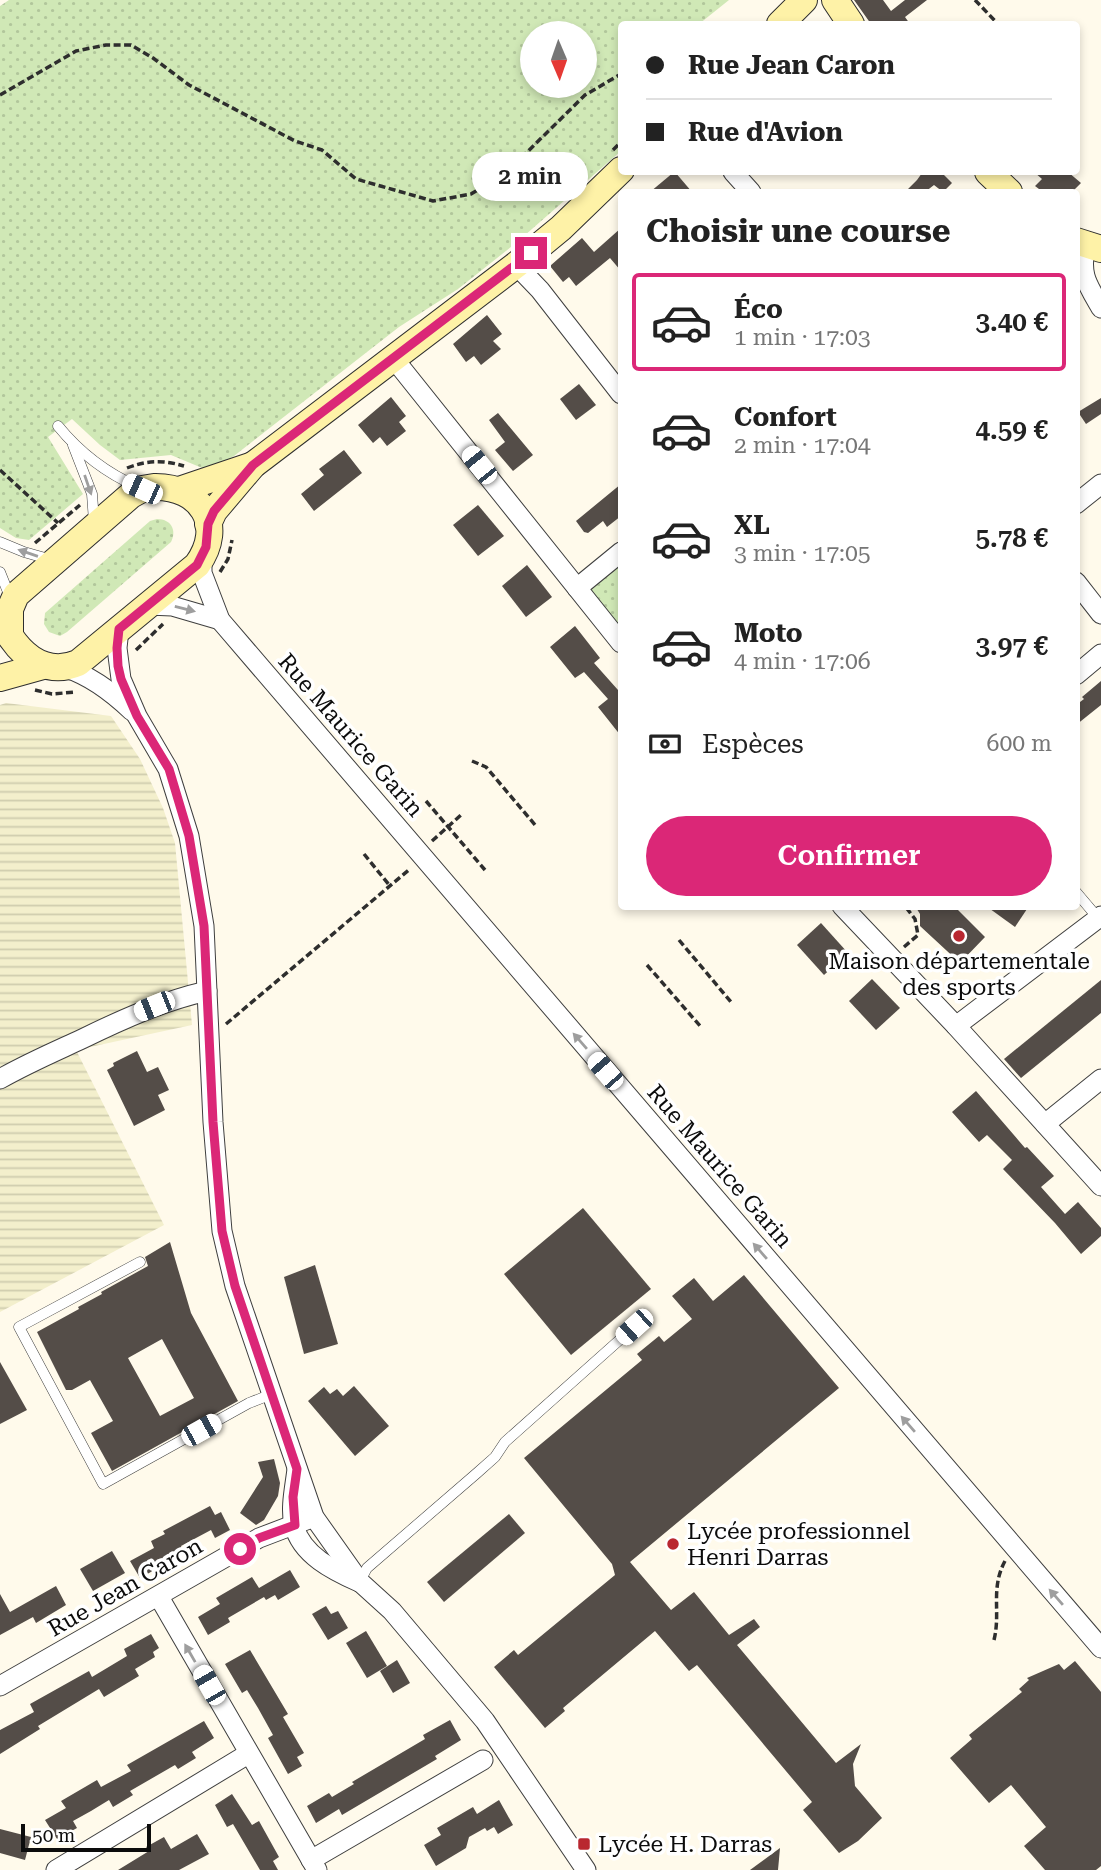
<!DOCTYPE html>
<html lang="fr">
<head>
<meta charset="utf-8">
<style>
	body { margin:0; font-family:"Roboto Serif",serif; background:#f6f6f6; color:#222; height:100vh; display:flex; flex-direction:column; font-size:26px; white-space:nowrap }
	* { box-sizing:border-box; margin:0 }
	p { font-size:23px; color:#767676 }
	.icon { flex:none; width:38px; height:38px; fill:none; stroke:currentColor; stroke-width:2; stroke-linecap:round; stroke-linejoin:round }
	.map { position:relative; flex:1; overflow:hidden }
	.panel { position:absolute; left:618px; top:189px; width:462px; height:721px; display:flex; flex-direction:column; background:#fff; border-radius:7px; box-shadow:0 4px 10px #0003 }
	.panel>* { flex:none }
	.hud { position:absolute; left:618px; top:21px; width:462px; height:154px; border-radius:7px; box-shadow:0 4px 10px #0003; display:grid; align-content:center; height:154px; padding:0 28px; background:#fff }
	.needle { width:46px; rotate:178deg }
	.fabs { position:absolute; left:520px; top:21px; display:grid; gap:14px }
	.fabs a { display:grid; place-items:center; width:77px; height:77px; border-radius:50%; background:#fff; box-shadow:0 4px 10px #0003; font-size:35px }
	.scale { position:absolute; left:21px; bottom:18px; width:130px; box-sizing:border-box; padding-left:7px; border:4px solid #0c0c0c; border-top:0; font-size:19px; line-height:24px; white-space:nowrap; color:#0c0c0c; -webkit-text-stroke:5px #fff; paint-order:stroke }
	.end { position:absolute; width:32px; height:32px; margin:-16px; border:9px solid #db2777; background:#fff; box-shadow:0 0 0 4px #fff }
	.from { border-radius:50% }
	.bubble { position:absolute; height:49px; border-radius:24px; background:#fff; box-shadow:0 4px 10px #0003; font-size:23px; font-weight:600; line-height:49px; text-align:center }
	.car { position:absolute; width:21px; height:42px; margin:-21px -10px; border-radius:9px; box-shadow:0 0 5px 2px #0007; background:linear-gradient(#fff 24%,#345 0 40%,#fff 0 76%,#345 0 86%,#fff 0) }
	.hud b { display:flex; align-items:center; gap:24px; height:66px; font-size:26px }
	.hud b+b { border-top:2px solid #e0e0e0 }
	.hud i { width:18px; height:18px; background:#222 }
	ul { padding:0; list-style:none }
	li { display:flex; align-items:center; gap:21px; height:98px; margin:0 14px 10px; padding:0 14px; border:4px solid transparent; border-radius:7px }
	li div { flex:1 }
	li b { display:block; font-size:26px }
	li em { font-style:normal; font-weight:600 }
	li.active { border-color:#db2777 }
	li>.icon { width:63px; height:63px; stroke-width:1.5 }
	h2 { padding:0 28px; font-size:32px; line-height:84px }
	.pay { display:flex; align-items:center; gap:18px; height:77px; padding:0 28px; font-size:26px }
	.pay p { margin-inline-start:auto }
	.action { display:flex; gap:14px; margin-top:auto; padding:14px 28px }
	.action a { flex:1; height:80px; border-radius:42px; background:#db2777; color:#fff; font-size:28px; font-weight:600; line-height:80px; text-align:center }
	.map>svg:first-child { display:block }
</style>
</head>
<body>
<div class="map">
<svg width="1101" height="1870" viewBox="0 0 1101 1870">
	<defs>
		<pattern id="farmland-rules" width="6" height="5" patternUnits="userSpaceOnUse" patternTransform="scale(1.75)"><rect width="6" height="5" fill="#f3efcc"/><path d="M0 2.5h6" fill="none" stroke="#cfccae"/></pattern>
		<pattern id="grass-dots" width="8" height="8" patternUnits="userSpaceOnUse" patternTransform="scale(1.75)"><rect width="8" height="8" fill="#d0e8b6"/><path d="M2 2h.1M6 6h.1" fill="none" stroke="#b1c69b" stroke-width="1.8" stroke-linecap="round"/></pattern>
	</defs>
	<rect width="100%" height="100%" fill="#fffaeb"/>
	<!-- farmland -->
	<polygon fill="url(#farmland-rules)" points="6,703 111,716 140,759 163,808 175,843 192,1025 76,1050 164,1225 0,1312 0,705"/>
	<!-- grass -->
	<g fill="url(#grass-dots)" fill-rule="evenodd">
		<path d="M9,0H729L699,24H621V151L516,243L458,289L399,327L234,456L207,470L171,455L120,460L100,445L72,419L48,437L83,494L29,540L16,538L0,528V6ZM532,33H584V86H532Z"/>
		<path d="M157,519C171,519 177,530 171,542L67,632L60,636L49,632L44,624L45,613L150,521Z"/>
		<polygon points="621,560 621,632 591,594 591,584"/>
	</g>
	<!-- building -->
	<g fill="#544d48" fill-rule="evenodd">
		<polygon points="854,0 883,0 891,11 905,0 927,0 905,17 910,24 871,24"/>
		<polygon points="675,172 692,192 650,192 674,172"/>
		<polygon points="921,172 947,172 944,175 952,183 943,192 934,185 925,192 905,192 917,180 922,173"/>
		<polygon points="1034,172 1068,172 1081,183 1072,192 1043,192 1035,186 1042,179"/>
		<polygon points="621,228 621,271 610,258 576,286 569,277 563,282 550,266 582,238 594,252"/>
		<polygon points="487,315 502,334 493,341 501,349 481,365 474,356 466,362 453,344"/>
		<polygon points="579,384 596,405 576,420 560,399"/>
		<polygon points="391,397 406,416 399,422 406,431 387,446 380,437 373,443 358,425"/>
		<polygon points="1101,398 1101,414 1086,424 1078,412"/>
		<polygon points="498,413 533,455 513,471 495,450 505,442 489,420"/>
		<polygon points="344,450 362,473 314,511 301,494 324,475 319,469"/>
		<polygon points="621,484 621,516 607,527 603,521 588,533 584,532 576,521"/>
		<polygon points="478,505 504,536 478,556 453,525"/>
		<polygon points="527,565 552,597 526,617 502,586"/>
		<polygon points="575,626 600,658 594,663 618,690 621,688 621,736 598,707 608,699 584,672 575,678 550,647"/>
		<polygon points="1101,681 1101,705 1076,725 1076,705 1084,699 1082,697"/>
		<polygon points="915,906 954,906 985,937 960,963 920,926 920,914"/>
		<polygon points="986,906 1029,906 1015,927"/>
		<polygon points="821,923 848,953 824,975 797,945"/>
		<polygon points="872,979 900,1008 876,1030 849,1001"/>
		<polygon points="1101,980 1101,1013 1021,1078 1004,1059"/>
		<polygon points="137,1051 147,1072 158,1067 169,1090 158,1095 165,1110 134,1126 107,1070 114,1066 113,1063"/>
		<polygon points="976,1091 1025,1148 1027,1147 1054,1176 1041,1187 1065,1214 1078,1202 1101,1228 1101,1236 1081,1254 1055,1223 1003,1169 1012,1160 987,1135 979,1142 952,1112"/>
		<polygon points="583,1208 651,1289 571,1355 504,1274"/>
		<path d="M170,1242L191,1313L238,1401L112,1471L91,1433L113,1421L90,1380L72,1390H66L37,1332L79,1309L78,1307L102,1294L101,1292L148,1266L145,1257ZM162,1339L194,1398L160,1416L128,1358Z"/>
		<polygon points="315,1265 338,1344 304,1354 284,1277"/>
		<polygon points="744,1275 839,1388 630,1562 671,1610 694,1592 729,1635 754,1619 760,1627 737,1645 836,1763 861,1744 853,1764 855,1786 882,1818 858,1841 839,1853 803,1810 812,1802 697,1665 689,1671 655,1631 563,1708 565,1711 545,1728 494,1667 514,1650 518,1655 615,1575 612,1564 524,1458 642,1360 637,1354 659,1336 664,1342 692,1319 672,1296 694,1278 713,1301"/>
		<polygon points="0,1362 27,1410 0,1424"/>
		<polygon points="354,1386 389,1426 355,1456 308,1401 324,1387 330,1394 337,1389 343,1396"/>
		<polygon points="274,1459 280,1483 278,1496 264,1520 256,1525 240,1513 263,1477 258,1462"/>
		<polygon points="210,1506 215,1515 221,1512 230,1530 215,1538 211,1530 181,1546 182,1549 165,1559 167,1563 140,1578 130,1561 154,1548 151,1541 165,1534 163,1531"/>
		<polygon points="509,1514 525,1533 444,1602 427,1582"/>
		<polygon points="112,1551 125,1573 93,1591 80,1569"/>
		<polygon points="290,1570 300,1587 278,1600 275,1595 266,1600 264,1597 228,1618 230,1622 208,1635 198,1617 220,1604 216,1598 252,1577 259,1588"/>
		<polygon points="56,1586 66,1605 36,1623 33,1617 0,1635 0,1594 10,1612"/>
		<polygon points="326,1606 331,1614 338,1611 348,1628 328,1640 312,1614"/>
		<polygon points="366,1631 387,1666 367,1678 346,1643"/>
		<polygon points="151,1634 159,1648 153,1652 155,1657 135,1669 139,1676 104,1697 99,1689 38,1726 40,1729 0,1754 0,1730 34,1712 30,1704 89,1671 92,1677 127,1656 124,1649"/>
		<polygon points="250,1650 288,1714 283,1717 304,1753 297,1757 302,1766 288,1774 268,1738 273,1735 258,1708 247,1690 242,1693 225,1664"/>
		<polygon points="397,1660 410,1683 393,1693 380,1671"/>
		<polygon points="1075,1661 1101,1692 1101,1866 1096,1870 1045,1870 1024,1846 1046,1827 1011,1785 989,1803 950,1758 972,1739 969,1735 1022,1692 1019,1689 1029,1680 1027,1678 1059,1664 1064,1670"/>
		<polygon points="450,1720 461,1740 435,1756 437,1759 342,1815 339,1809 316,1823 307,1806 329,1793 332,1797 354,1784 352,1782 425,1739 423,1735"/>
		<polygon points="204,1721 214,1738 192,1752 196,1758 178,1769 175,1765 130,1791 133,1795 113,1807 109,1800 91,1811 73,1821 77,1828 57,1839 45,1820 66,1808 61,1801 97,1780 101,1787 131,1771 127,1765"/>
		<polygon points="232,1794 252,1825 259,1821 279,1857 273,1861 278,1870 260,1870 233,1824 227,1827 215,1805"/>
		<polygon points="499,1800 513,1825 498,1834 494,1827 487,1831 485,1828 469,1837 466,1848 436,1866 424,1845 441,1835 437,1828 473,1807 477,1814"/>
		<polygon points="0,1829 31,1837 25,1860 0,1853"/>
		<polygon points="197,1834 209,1854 179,1870 118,1870 149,1851 146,1847 164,1837 171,1849"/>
		<polygon points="780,1848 778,1870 750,1870"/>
	</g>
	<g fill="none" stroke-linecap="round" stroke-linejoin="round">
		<defs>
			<g id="lane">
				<path d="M58,426C80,453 106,473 138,487"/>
				<polyline points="73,445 92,494 94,521"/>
				<polyline points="0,542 24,552 52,560"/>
				<polyline points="0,572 10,597"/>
				<polyline points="1076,892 1098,918"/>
				<polyline points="140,1262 19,1327 103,1484 249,1403 272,1394"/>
				<polyline points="360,1581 367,1568 477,1473 495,1457 505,1442 634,1327"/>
			</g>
			<g id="street">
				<polyline points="733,172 751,192"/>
				<path d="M1086,245C1079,274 1087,284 1101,308"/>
				<polyline points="516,265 540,290 621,394"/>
				<polyline points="394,359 621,643"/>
				<polyline points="1076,504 1101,484"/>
				<polyline points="202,558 202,573 220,620 1101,1648"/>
				<polyline points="1076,582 1101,614"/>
				<polyline points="577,588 621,552"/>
				<polyline points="148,605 172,606 220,620"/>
				<polyline points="119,629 117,648 121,679 137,716 168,769 189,836 204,926 213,1122 222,1231 235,1286 314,1517 360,1582 392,1611 485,1721 586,1870"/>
				<path d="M66,668C91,676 112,692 132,711"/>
				<polyline points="1076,675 1101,654"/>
				<polyline points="842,906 956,1026 1101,1186"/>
				<polyline points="956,1026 1101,916"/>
				<path d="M0,1079C26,1064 54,1052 82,1039C123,1019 163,1001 207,991"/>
				<polyline points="1045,1124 1101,1079"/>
				<path d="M297,1469C295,1487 290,1507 294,1525C301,1555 334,1571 359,1582"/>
				<polyline points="159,1597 317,1870"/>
				<polyline points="0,1686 259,1538 314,1517"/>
				<polyline points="311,1860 483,1760"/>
				<polyline points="56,1870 248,1754"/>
			</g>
			<g id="secondary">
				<polyline points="835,0 851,24"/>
				<polyline points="780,24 804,0"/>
				<polyline points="988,172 1009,192"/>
				<polyline points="1076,241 1101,249"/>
				<path d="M154,487C201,486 226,525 197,565L78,663C49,675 26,660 10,636V609L16,595L131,495L142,489Z"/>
				<polyline points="179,490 253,465"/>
				<polyline points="208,524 214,511 253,465 516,265 561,228 621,170"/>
				<polyline points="0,678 43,666"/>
			</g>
		</defs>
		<!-- lane casing -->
		<use href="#lane" stroke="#3f3f3f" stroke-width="11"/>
		<!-- street casing -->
		<use href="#street" stroke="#3f3f3f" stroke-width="21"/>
		<!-- secondary casing -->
		<use href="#secondary" stroke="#2e2e2e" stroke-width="28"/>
		<!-- path -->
		<g stroke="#2e2e2e" stroke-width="3.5" stroke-dasharray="7 3.5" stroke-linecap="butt">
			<polyline points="975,0 998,24"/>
			<polyline points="0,95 76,51 106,45 131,45 153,58 189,85 295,141 322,150 356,179 433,201 471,194 495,180 514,165 585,95 621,74"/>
			<polyline points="613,150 621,142"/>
			<path d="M127,468C147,460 164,460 184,466"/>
			<polyline points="0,470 58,523"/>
			<polyline points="35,543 80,505"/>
			<polyline points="220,572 228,559 232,540"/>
			<polyline points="136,650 163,624"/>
			<polyline points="35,690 52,694 76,692"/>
			<polyline points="472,761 486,767 536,826"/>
			<polyline points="426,801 485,870"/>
			<polyline points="432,841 461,815"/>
			<polyline points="364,854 390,886"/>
			<polyline points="679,940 731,1002"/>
			<polyline points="904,947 918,935 915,919 905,906"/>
			<polyline points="647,965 701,1027"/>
			<polyline points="226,1024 410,869"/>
			<path d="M994,1640C1001,1612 990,1589 1005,1561"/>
		</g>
		<!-- lane -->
		<use href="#lane" stroke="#fff" stroke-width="10"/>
		<!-- street -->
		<use href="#street" stroke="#fff" stroke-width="19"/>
		<!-- secondary -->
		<use href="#secondary" stroke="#fef2a7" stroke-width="26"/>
	</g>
	<!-- one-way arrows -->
	<defs><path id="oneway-solid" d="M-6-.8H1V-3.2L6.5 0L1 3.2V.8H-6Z" transform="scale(1.75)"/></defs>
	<g fill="#9e9e9e">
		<use href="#oneway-solid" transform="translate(88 485) rotate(71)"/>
		<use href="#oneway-solid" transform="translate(28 553) rotate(-161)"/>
		<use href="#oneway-solid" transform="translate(185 609) rotate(14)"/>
		<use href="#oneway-solid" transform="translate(580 1041) rotate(-131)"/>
		<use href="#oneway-solid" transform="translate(760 1251) rotate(-131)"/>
		<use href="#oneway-solid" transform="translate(908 1424) rotate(-131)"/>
		<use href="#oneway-solid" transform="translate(1056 1597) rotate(-131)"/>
		<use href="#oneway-solid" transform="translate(190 1653) rotate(-120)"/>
	</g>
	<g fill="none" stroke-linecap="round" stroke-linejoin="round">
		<!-- route -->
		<polyline stroke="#db2777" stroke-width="9" points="240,1549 259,1538 295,1525 293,1497 297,1469 235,1286 222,1231 213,1122 204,926 189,836 169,769 137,716 121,679 118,666 117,648 119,629 197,565 206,547 208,524 214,511 253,465 531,253"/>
	</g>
	<!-- markers -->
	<g fill="#b92730" stroke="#fff" stroke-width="2.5">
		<circle cx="959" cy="936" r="7"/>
		<circle cx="673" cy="1544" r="7"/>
		<rect x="577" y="1837" width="14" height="14" rx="3.5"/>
	</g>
	<g text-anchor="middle" stroke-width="7" stroke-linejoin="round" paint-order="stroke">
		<!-- street labels -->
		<g font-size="23" fill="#0c0c0c" stroke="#fff">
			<text transform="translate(351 735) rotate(49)" y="8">Rue Maurice Garin</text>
			<text transform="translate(720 1166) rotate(49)" y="8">Rue Maurice Garin</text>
			<text transform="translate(125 1587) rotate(-30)" y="8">Rue Jean Caron</text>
		</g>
		<!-- poi labels -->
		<g font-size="23" fill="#0c0c0c" stroke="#fff" text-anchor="start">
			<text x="959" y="969" text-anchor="middle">Maison départementale<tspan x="959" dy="26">des sports</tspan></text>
			<text x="687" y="1539">Lycée professionnel<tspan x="687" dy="26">Henri Darras</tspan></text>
			<text x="598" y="1852">Lycée H. Darras</text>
		</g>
	</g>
</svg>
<div class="fabs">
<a><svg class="needle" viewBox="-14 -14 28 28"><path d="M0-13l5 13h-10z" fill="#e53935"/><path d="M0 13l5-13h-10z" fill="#767676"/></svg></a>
</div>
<div class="scale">50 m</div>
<i class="end from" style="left:240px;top:1549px"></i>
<i class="end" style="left:531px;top:253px"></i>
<div class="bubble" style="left:472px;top:152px;width:116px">2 min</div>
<i class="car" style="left:479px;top:465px;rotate:321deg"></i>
<i class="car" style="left:142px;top:489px;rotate:294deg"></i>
<i class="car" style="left:154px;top:1006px;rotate:248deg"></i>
<i class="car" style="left:605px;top:1071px;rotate:319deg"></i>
<i class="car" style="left:634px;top:1327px;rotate:228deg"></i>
<i class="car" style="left:201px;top:1430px;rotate:61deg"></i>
<i class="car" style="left:209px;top:1685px;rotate:330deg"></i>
<div class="hud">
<b><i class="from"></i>Rue Jean Caron</b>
<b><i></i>Rue d'Avion</b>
</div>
<section class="panel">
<h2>Choisir une course</h2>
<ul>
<li class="active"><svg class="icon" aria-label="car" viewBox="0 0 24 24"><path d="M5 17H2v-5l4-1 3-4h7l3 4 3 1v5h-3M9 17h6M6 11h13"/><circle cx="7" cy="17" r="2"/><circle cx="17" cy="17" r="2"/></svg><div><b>Éco</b><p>1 min · 17:03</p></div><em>3.40 €</em></li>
<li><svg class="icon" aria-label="car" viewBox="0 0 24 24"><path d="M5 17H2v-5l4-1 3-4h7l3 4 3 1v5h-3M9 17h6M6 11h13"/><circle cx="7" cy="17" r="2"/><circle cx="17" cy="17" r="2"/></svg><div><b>Confort</b><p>2 min · 17:04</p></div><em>4.59 €</em></li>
<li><svg class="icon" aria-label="car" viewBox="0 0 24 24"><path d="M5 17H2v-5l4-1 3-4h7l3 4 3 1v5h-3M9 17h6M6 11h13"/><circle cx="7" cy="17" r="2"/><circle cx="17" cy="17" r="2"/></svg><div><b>XL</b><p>3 min · 17:05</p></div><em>5.78 €</em></li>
<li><svg class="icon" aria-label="car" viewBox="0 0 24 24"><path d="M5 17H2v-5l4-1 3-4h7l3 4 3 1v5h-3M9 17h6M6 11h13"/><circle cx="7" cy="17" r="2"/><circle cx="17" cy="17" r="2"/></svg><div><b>Moto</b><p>4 min · 17:06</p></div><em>3.97 €</em></li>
</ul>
<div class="pay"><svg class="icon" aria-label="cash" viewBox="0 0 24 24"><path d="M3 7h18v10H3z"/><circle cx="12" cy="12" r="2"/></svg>Espèces<p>600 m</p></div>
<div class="action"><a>Confirmer</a></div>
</section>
</div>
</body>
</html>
